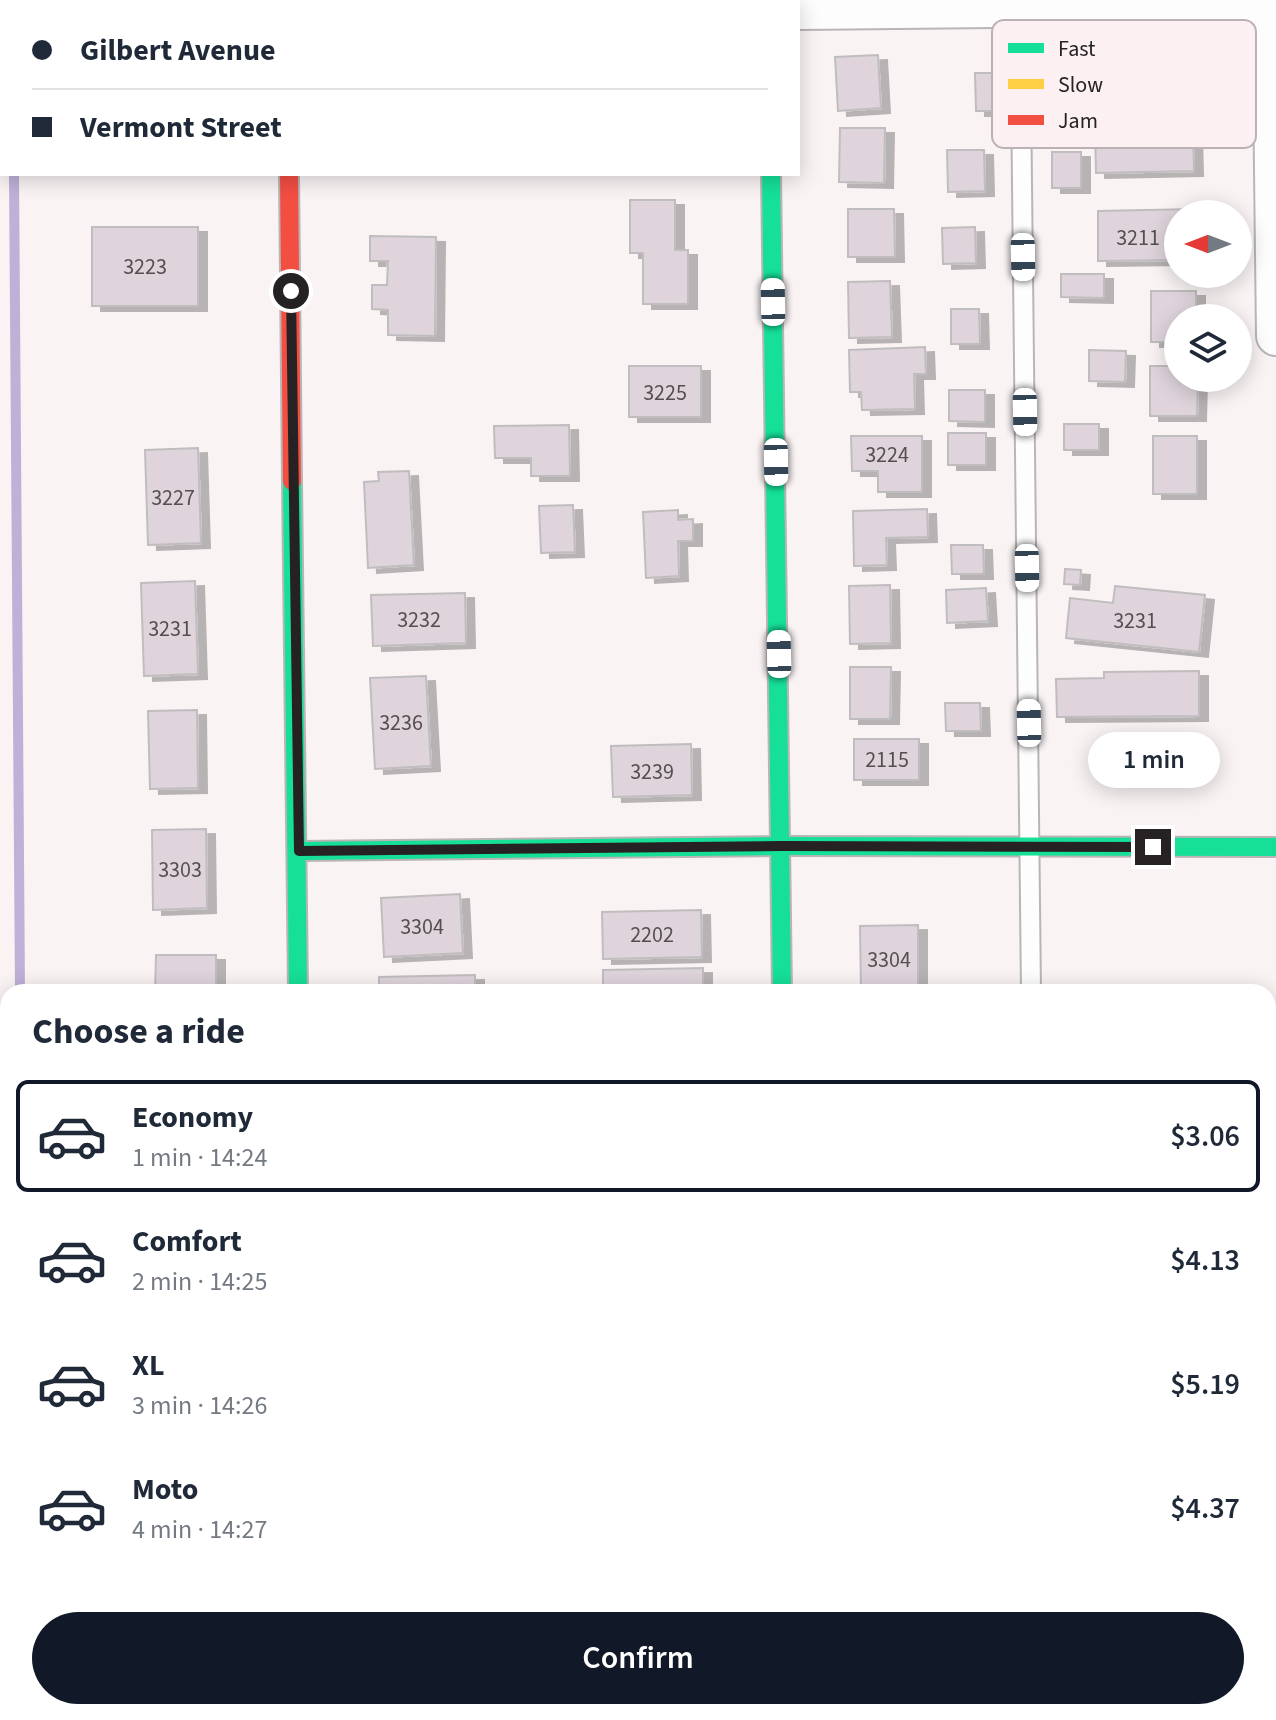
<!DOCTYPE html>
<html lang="en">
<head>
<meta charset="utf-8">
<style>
	body { margin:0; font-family:"Source Sans 3",sans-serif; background:#f6f6f7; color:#1f2937; height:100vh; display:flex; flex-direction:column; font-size:30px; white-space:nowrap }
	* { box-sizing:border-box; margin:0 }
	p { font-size:26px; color:#747a83 }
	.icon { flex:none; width:44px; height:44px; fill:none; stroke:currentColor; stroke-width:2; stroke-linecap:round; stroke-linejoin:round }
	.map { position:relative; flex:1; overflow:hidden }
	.details { position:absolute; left:0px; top:984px; width:1276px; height:736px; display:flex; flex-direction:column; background:#fff; border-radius:24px 24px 0 0; box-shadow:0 4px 20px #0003 }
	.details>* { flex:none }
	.top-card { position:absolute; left:0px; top:0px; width:800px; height:176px; box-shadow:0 4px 20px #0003; display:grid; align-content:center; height:176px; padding:0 32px; background:#fff }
	.needle { width:52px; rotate:270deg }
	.fabs { position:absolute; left:1164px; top:200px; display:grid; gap:16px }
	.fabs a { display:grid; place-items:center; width:88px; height:88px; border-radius:50%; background:#fff; box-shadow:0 4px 20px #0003; font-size:40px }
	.end { position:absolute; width:36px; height:36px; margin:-18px; border:10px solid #262223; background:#fff; box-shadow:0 0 0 4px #fff }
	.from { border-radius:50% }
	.bubble { position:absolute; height:56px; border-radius:28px; background:#fff; box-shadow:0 4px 20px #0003; font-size:26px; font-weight:600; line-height:56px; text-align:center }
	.car { position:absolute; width:24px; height:48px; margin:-24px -12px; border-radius:10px; box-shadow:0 0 6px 2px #0007; background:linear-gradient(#fff 24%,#345 0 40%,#fff 0 76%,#345 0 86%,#fff 0) }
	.top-card b { display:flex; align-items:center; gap:28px; height:76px; font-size:30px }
	.top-card b+b { border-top:2px solid #e0e1e3 }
	.top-card i { width:20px; height:20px; background:#1f2937 }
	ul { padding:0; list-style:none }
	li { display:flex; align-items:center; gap:24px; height:112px; margin:0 16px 12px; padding:0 16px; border:4px solid transparent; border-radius:12px }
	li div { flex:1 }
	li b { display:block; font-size:30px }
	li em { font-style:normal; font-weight:600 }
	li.on { border-color:#111827 }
	li>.icon { width:72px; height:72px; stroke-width:1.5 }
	h2 { padding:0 32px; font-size:36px; line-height:96px }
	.cta { display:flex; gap:16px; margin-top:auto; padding:16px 32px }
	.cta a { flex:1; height:92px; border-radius:48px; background:#111827; color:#fff; font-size:32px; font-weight:600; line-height:92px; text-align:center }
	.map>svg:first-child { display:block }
</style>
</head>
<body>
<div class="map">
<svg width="1276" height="1720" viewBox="0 0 1276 1720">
	<defs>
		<pattern id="park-dots" width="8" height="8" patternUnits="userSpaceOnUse" patternTransform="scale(2)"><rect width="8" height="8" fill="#fbe7d8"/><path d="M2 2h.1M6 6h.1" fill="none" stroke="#d7c6b9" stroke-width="1.8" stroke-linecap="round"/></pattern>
		<filter id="shadow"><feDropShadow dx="9" dy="5" stdDeviation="0" flood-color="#0004"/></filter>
	</defs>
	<rect width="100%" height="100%" fill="#f9f3f4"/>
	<!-- grass -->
	<g fill="#fbe7d8">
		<rect x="1268" y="1510" width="8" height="36"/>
		<rect x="1268" y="1601" width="8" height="64"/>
	</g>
	<!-- park -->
	<polygon fill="url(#park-dots)" points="0,1515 8,1521 8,1672 0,1673"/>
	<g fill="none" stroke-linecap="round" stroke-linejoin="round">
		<!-- stream -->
		<g stroke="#beb0d7" stroke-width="10">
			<polyline points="13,0 13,2"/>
			<polyline points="14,174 20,992"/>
			<polyline points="0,1496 8,1501"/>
			<polyline points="1268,1574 1276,1574"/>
		</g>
	</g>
	<!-- building -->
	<g fill="#dfd4dc" stroke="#c0bdbe" stroke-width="2" filter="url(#shadow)">
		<polygon points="878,55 881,108 838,111 835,57"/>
		<polygon points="975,73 1009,73 1010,111 976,111"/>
		<polygon points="840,128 885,128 884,183 839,182"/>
		<polygon points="1193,128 1194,171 1096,173 1095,129"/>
		<polygon points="947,150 984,150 985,191 948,192"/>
		<rect x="1052" y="152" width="29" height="36"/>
		<polygon points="630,200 675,200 675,250 688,250 688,304 643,304 643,253 630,253"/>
		<polygon points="848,209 894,209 895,257 848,257"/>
		<polygon points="1194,209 1194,214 1178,214 1178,260 1098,261 1098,211"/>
		<rect x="92" y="227" width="106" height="79"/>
		<polygon points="975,227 976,263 943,264 942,228"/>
		<polygon points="370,236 436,237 435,336 388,335 388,310 372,309 372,285 387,285 388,261 370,261"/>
		<polygon points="1061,274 1104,274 1104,298 1061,297"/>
		<polygon points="890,281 892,337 849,338 848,282"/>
		<polygon points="1151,291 1196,291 1196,318 1178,318 1178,342 1151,342"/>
		<polygon points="951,309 979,309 980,344 951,344"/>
		<polygon points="925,347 926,374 914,374 915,409 862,410 861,392 850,392 849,350"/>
		<polygon points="1089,350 1126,351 1125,382 1089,381"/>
		<rect x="629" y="366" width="72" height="51"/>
		<polygon points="1150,366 1178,366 1178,378 1198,378 1197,416 1150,416"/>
		<polygon points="949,390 985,390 985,422 949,421"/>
		<rect x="1064" y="424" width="35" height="26"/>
		<polygon points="569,425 570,476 531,476 531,458 495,458 494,426"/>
		<rect x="948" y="433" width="38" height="32"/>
		<polygon points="851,436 922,436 922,492 878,492 878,471 852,471"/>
		<rect x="1153" y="436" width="44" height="58"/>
		<polygon points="198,448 201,543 148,545 145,450"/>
		<polygon points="409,471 414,565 368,568 364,482 379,481 378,472"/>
		<polygon points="573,505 575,552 541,553 539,506"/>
		<polygon points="927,509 928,537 886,538 887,565 854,566 853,511"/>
		<polygon points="678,510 678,520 693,519 693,541 678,541 679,576 646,578 643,512"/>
		<polygon points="951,545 983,545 984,574 952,574"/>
		<polygon points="1065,569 1081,570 1080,585 1064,584"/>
		<polygon points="195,581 198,674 144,676 141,583"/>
		<polygon points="890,585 891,643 850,644 849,586"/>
		<polygon points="1115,586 1205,595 1199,652 1066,638 1070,598 1113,603"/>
		<polygon points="986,588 988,621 947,623 946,590"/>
		<polygon points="465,593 466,643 373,646 371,595"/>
		<polygon points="850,667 891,667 890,719 850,719"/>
		<polygon points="1199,671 1199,716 1057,717 1056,679 1104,678 1104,672"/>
		<polygon points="426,676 431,766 375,769 370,678"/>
		<polygon points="945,703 980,703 981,731 946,731"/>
		<polygon points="197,710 198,788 150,789 148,711"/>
		<rect x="854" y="739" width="65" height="41"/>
		<polygon points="691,744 692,795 613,797 611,746"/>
		<polygon points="206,829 207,908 153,910 152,830"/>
		<polygon points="460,894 463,953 384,957 381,898"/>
		<polygon points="701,910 702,957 603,959 602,912"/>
		<polygon points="918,925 918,992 861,992 860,926"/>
		<polygon points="156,955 216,955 216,991 155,992"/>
		<polygon points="703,968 703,992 603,992 603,970"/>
		<polygon points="475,975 475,992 379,992 379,977"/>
	</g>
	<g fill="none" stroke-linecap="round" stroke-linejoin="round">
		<defs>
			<g id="lane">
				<polyline points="1020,3 1031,992"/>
				<polyline points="1030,1712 1030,1720"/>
			</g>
			<g id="street">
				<polyline points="768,0 768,2"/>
				<polyline points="1272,0 1276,336"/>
				<polyline points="798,10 1276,5"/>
				<polyline points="1268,1681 1276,1681"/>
				<polyline points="0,1690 8,1690"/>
				<polyline points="785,1712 785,1720"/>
			</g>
			<g id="fast">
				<polyline points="771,174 782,992"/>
				<polyline points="292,481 298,992"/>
				<polyline points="299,851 782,846 1276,847"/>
				<polyline points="301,1712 301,1720"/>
			</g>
			<polyline id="slow" points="287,0 287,2"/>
			<polyline id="jam" points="289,174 292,481"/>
		</defs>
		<!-- lane casing -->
		<use href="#lane" stroke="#b9b5b6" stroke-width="22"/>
		<!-- street casing -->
		<use href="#street" stroke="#b9b5b6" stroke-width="42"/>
		<!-- fast casing -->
		<use href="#fast" stroke="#b9b5b6" stroke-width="22"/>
		<!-- slow casing -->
		<use href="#slow" stroke="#b9b5b6" stroke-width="22"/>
		<!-- jam casing -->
		<use href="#jam" stroke="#b9b5b6" stroke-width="22"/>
		<!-- lane -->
		<use href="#lane" stroke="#fefdfd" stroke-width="18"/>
		<!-- street -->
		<use href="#street" stroke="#fefdfd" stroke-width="38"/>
		<!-- fast -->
		<use href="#fast" stroke="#16e098" stroke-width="18"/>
		<!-- slow -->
		<use href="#slow" stroke="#ffcf43" stroke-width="18"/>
		<!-- jam -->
		<use href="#jam" stroke="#f24e42" stroke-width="18"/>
	</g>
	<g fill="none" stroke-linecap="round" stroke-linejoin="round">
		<!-- route -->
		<polyline stroke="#262223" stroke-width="10" points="291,291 299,851 782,846 1153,847"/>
	</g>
	<g text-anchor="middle" stroke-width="7" stroke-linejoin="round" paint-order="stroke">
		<!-- number labels -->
		<g font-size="22" fill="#544e51">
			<text x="1138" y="245">3211</text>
			<text x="145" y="274">3223</text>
			<text x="665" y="400">3225</text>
			<text x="887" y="462">3224</text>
			<text x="173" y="505">3227</text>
			<text x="419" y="627">3232</text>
			<text x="1135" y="628">3231</text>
			<text x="170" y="636">3231</text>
			<text x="401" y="730">3236</text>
			<text x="887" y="767">2115</text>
			<text x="652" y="779">3239</text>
			<text x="180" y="877">3303</text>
			<text x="422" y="934">3304</text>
			<text x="652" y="942">2202</text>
			<text x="889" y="967">3304</text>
		</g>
	</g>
	<!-- legend -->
	<rect x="992" y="20" width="264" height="128" rx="12" fill="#fcf0f3" stroke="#bcb2b5" stroke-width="2"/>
	<rect x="1008" y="43" width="36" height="10" fill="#16e098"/>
	<rect x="1008" y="79" width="36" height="10" fill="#ffcf43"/>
	<rect x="1008" y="115" width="36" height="10" fill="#f24e42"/>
	<g font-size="22" fill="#262223">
		<text x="1058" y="56">Fast</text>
		<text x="1058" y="92">Slow</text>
		<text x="1058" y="128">Jam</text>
	</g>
</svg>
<div class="fabs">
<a><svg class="needle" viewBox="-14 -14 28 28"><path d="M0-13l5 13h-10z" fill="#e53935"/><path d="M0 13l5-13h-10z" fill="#747a83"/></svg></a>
<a><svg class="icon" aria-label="layers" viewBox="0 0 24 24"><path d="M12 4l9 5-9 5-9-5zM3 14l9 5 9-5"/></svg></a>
</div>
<i class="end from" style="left:291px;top:291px"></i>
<i class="end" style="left:1153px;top:847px"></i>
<div class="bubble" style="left:1088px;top:732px;width:132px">1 min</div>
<i class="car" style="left:1023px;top:257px;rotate:179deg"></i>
<i class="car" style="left:773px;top:302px;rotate:359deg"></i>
<i class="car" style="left:1025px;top:412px;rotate:179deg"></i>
<i class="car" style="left:776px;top:462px;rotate:179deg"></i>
<i class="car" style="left:1027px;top:568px;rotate:179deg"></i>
<i class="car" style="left:779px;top:654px;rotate:359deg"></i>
<i class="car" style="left:1029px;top:723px;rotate:359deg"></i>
<div class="top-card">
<b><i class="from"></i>Gilbert Avenue</b>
<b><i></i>Vermont Street</b>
</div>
<section class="details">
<h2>Choose a ride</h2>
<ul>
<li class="on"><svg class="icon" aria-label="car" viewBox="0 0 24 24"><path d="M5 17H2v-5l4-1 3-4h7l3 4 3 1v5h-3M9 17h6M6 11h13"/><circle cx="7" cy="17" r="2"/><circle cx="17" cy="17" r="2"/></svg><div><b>Economy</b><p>1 min · 14:24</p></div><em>$3.06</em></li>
<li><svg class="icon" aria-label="car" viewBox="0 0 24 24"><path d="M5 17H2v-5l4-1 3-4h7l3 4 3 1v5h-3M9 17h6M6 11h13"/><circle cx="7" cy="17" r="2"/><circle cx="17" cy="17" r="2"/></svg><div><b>Comfort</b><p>2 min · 14:25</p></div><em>$4.13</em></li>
<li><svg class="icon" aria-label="car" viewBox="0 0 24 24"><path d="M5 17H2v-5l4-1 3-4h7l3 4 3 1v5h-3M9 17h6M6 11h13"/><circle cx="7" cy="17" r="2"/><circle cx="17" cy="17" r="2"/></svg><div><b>XL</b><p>3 min · 14:26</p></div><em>$5.19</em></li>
<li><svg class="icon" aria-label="car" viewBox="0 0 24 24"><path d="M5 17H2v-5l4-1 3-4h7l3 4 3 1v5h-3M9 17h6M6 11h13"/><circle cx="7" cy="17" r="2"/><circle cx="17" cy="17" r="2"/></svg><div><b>Moto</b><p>4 min · 14:27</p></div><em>$4.37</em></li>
</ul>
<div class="cta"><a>Confirm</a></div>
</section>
</div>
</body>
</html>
